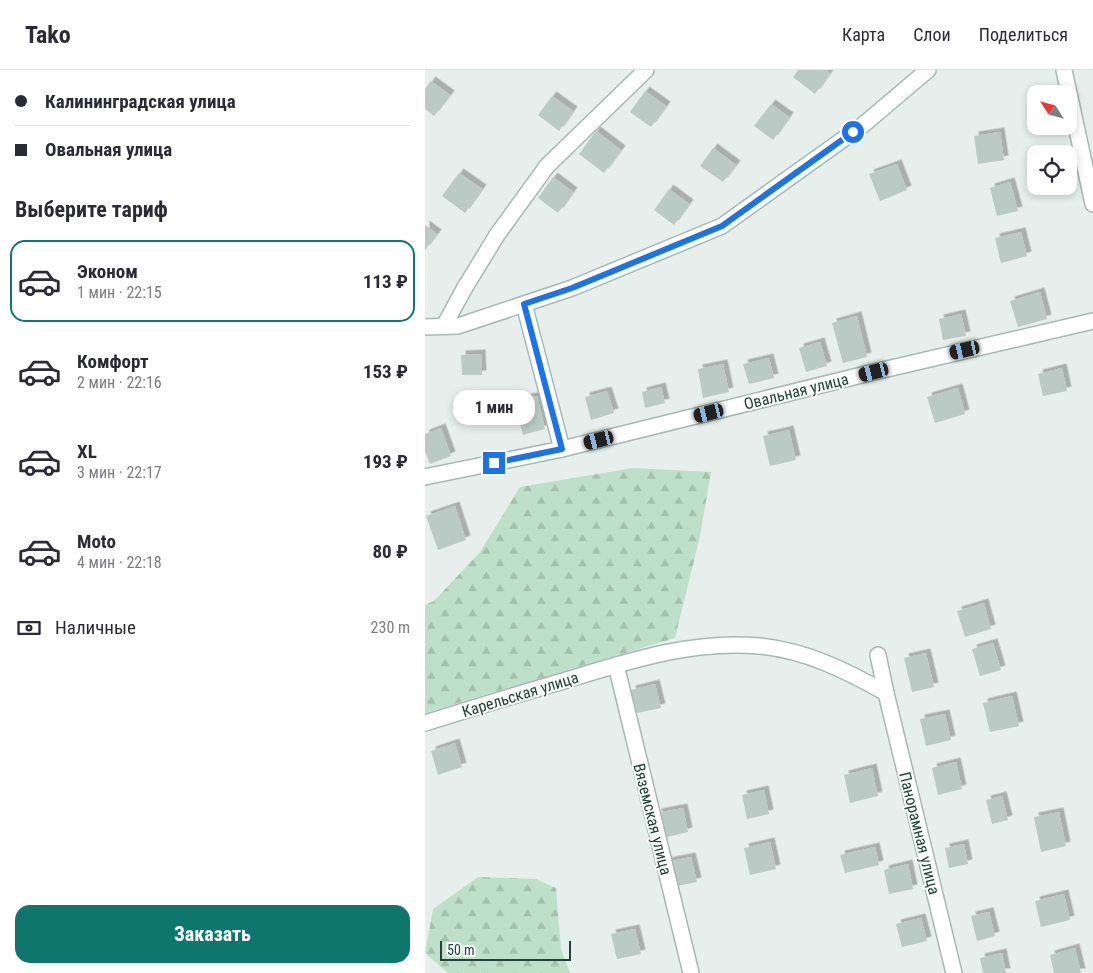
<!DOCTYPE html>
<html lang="ru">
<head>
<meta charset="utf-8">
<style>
	body { margin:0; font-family:"Roboto Condensed",sans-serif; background:#f7f7f7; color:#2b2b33; height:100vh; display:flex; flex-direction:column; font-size:19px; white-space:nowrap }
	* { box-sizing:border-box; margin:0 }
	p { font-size:16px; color:#7c7c81 }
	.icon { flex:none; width:28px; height:28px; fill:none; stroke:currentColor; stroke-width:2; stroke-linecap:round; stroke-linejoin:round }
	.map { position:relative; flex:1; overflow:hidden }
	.drawer { display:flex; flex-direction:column; background:#fff; width:425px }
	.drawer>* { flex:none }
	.hud { display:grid; align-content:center; height:110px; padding:0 15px; background:#fff }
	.needle { width:32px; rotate:306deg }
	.fabs { position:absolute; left:602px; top:15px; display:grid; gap:10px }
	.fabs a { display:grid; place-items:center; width:50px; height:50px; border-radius:10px; background:#fff; box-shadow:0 2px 8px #0003; font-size:25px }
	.scale { position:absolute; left:15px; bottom:12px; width:131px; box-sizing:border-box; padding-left:5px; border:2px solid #24423a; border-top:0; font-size:14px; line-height:18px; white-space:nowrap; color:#24423a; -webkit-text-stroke:4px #f7fbf9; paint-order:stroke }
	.end { position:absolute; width:22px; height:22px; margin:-11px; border:6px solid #1a73e8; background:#fff; box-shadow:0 0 0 2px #fff }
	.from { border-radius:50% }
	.bubble { position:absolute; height:35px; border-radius:15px; background:#fff; box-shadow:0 2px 8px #0003; font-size:16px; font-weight:700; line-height:35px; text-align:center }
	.car { position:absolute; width:15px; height:30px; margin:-15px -8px; border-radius:6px; box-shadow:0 0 4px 1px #0007; background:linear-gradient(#222 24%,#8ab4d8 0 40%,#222 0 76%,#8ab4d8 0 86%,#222 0) }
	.hud b { display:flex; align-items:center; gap:18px; height:48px; font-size:19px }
	.hud b+b { border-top:1px solid #e1e1e2 }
	.hud i { width:12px; height:12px; background:#2b2b33 }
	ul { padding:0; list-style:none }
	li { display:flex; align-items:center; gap:15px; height:82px; margin:0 10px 8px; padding:0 5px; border:2px solid transparent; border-radius:15px }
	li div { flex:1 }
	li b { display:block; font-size:19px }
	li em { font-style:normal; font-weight:700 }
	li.selected { border-color:#0f766e }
	li>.icon { width:45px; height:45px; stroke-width:1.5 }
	h2 { padding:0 15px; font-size:22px; line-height:60px }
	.pay { display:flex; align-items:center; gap:12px; height:55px; padding:0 15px; font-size:19px }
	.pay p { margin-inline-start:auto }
	.button { display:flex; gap:10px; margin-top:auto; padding:10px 15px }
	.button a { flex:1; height:58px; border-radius:15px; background:#0f766e; color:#fff; font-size:20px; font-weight:700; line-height:58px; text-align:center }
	header { display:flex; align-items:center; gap:30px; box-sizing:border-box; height:70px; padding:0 25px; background:#fff; border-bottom:1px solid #e1e1e2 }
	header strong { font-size:24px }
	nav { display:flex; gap:28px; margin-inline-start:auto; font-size:18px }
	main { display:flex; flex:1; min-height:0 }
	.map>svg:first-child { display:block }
</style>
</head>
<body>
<header>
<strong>Tako</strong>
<nav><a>Карта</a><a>Слои</a><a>Поделиться</a></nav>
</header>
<main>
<section class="drawer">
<div class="hud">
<b><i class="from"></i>Калининградская улица</b>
<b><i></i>Овальная улица</b>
</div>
<h2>Выберите тариф</h2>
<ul>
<li class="selected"><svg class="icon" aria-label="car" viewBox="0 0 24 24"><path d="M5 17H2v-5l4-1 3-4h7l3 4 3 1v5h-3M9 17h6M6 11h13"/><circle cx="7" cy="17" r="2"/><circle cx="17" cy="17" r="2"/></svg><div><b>Эконом</b><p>1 мин · 22:15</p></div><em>113 ₽</em></li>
<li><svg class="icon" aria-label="car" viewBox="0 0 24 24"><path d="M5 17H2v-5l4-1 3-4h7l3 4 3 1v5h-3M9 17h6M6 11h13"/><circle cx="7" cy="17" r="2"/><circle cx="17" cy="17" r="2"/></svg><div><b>Комфорт</b><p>2 мин · 22:16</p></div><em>153 ₽</em></li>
<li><svg class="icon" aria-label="car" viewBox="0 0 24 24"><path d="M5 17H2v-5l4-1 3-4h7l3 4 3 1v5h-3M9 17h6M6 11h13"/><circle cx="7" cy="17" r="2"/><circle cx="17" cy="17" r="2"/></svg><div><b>XL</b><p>3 мин · 22:17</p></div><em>193 ₽</em></li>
<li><svg class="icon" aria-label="car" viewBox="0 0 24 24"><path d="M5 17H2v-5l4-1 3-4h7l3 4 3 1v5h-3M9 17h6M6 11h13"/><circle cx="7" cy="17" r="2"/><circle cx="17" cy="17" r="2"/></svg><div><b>Moto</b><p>4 мин · 22:18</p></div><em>80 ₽</em></li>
</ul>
<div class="pay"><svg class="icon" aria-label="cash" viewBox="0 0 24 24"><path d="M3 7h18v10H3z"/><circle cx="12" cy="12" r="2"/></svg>Наличные<p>230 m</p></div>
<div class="button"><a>Заказать</a></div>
</section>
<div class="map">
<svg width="668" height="903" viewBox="0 0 668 903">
	<defs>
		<pattern id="forest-firs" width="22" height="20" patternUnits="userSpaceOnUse" patternTransform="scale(1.25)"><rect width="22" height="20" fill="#bfe0c8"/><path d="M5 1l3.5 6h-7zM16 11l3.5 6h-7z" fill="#a4c1ad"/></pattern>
		<filter id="shadow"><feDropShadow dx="4.5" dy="-4.5" stdDeviation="0" flood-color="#0004"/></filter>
	</defs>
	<rect width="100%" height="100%" fill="#e6efeb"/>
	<!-- forest -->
	<g fill="url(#forest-firs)">
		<polygon points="208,398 286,402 275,466 250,568 0,643 0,535 9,531 55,482 95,417"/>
		<polygon points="53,807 111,809 131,818 136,879 145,903 23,903 0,883 8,839"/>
	</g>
	<!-- building -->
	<g fill="#bbcac4" filter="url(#shadow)">
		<polygon points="373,0 401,0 405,3 390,24 368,7"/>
		<polygon points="6,11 25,25 9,46 0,39 0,19"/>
		<polygon points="220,21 241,36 226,57 205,42"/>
		<polygon points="127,26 148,41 134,61 113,45"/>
		<polygon points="346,34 364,47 348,70 329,56"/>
		<polygon points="171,61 196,80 179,103 154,84"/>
		<polygon points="575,62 579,90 553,94 549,66"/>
		<polygon points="288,78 311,95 298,112 275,96"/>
		<polygon points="472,94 482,120 455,131 444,104"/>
		<polygon points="34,103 57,119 40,143 17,126"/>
		<polygon points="128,107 148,122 133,143 113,128"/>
		<polygon points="585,112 593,141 572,146 565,118"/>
		<polygon points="244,119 264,134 249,155 229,140"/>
		<polygon points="0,155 12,164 0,180"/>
		<polygon points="596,162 602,186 576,193 570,168"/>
		<polygon points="615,222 622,249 593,257 585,231"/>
		<polygon points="536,244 541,266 518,270 514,249"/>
		<polygon points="432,246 442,287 418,293 407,253"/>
		<polygon points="395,272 402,296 381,302 374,278"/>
		<polygon points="56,284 57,305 37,305 36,285"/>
		<polygon points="344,288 349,308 324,314 318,294"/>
		<polygon points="298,294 304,322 278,328 273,299"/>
		<polygon points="637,298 642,321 618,326 613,304"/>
		<polygon points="236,317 240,333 220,338 217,322"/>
		<polygon points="533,318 540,344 510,353 502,327"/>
		<polygon points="182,321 189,343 166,350 160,327"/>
		<polygon points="112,326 120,359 98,365 89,331"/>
		<polygon points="16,358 26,386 5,394 0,382 0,364"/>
		<polygon points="364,360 371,390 345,396 338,366"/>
		<polygon points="30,436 41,470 13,480 1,446"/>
		<polygon points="559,533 566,559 540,567 532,541"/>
		<polygon points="568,573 576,600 555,606 547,579"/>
		<polygon points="501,583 509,617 487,622 479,588"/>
		<polygon points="230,614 236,638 212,643 206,620"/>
		<polygon points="587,626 594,656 565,662 558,633"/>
		<polygon points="520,644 526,670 501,676 495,649"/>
		<polygon points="30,673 37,697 13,705 6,681"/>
		<polygon points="531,692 537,719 513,725 507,698"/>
		<polygon points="447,698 453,726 425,733 419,705"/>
		<polygon points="339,720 344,744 322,749 317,725"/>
		<polygon points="577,726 583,750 567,754 561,730"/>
		<polygon points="258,738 263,762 238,768 232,743"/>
		<polygon points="634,742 641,776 616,782 609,747"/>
		<polygon points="345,772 351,799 325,805 319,778"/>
		<polygon points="539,774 543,794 524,798 520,778"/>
		<polygon points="450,777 454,795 420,803 415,785"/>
		<polygon points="266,787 272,812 247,817 241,792"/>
		<polygon points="483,794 488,819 464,824 459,800"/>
		<polygon points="639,824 645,850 616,857 610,831"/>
		<polygon points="564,842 570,866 552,871 546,846"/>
		<polygon points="496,848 502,871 477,877 471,854"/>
		<polygon points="210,859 216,884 192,889 186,864"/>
		<polygon points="650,878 656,903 629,903 625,885"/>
		<polygon points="577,883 581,903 558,903 555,888"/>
	</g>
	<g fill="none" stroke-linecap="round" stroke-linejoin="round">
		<defs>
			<g id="minor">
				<polyline points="639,0 668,134"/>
				<polyline points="99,234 137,379"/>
				<polyline points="19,256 39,219 72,165 122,96 221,0"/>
				<polyline points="0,257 33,256 147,218 297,156 438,55 503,0"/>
				<polyline points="0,407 137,379 449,302 668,251"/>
				<polyline points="453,585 461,623"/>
				<polyline points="191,595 266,903"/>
				<path d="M0,653C48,638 97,623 145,609C207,590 269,570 334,576C380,580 422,601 461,623L529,903"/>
			</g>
		</defs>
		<!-- minor casing -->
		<use href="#minor" stroke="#a8b8b2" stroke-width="18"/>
		<!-- minor -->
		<use href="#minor" stroke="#fff" stroke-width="15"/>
	</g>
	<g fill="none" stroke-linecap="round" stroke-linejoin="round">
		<!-- route -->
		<polyline stroke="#1a73e8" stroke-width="6" points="69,393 137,379 99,234 147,218 297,156 428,62"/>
	</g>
	<g text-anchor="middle" stroke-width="4" stroke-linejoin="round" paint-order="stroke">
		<!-- street labels -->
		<g font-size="16" fill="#24423a" stroke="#f7fbf9">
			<text transform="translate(371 321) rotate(-14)" y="6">Овальная улица</text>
			<text transform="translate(95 624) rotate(-17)" y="6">Карельская улица</text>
			<text transform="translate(228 749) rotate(76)" y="6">Вяземская улица</text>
			<text transform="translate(495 763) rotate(76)" y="6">Панорамная улица</text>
		</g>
	</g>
</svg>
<div class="fabs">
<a><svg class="needle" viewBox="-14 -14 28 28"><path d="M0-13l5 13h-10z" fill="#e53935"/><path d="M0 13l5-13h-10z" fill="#7c7c81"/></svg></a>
<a><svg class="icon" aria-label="locate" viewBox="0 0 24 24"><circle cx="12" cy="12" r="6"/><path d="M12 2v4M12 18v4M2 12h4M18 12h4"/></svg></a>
</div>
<div class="scale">50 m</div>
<i class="end from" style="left:428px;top:62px"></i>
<i class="end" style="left:69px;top:393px"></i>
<div class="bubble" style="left:28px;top:320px;width:82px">1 мин</div>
<i class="car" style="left:540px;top:280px;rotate:257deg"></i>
<i class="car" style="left:449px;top:302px;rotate:256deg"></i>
<i class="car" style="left:284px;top:343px;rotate:256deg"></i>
<i class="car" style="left:174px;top:370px;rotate:256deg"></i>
</div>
</main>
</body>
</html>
